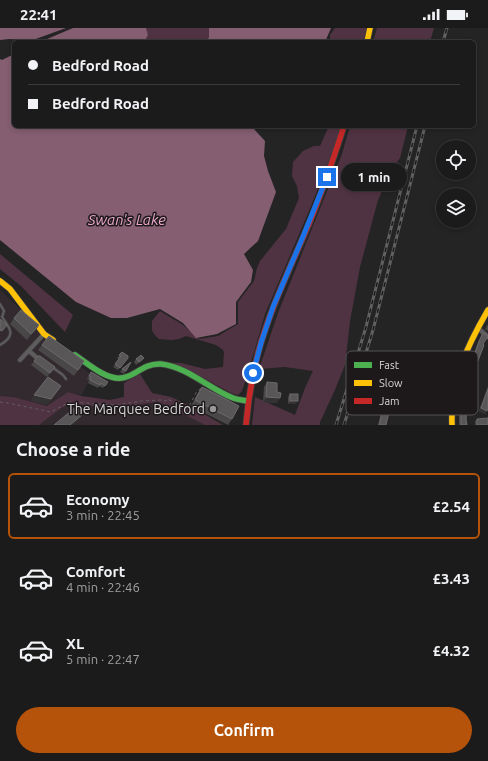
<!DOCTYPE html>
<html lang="en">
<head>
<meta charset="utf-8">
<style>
	body { margin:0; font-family:Ubuntu,sans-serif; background:#252424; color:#f1f3f6; height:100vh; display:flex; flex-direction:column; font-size:15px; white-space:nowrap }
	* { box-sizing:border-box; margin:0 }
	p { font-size:13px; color:#a0a1a3 }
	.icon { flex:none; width:22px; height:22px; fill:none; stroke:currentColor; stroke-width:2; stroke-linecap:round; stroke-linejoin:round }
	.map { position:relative; height:397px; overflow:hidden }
	.panel { display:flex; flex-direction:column; background:#1c1b1b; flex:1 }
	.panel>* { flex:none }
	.top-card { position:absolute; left:12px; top:12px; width:464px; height:88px; border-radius:6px; box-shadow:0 2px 6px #0003,0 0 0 1px #3a393a; display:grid; align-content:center; height:88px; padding:0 16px; background:#1c1b1b }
	.controls { position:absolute; left:436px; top:112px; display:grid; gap:8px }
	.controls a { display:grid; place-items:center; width:40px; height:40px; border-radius:50%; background:#1c1b1b; box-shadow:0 2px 6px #0003,0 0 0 1px #3a393a; font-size:20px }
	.end { position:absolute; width:18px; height:18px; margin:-9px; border:5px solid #1a73e8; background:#fff; box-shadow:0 0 0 2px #fff }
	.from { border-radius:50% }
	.bubble { position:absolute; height:28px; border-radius:14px; background:#1c1b1b; box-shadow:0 2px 6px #0003,0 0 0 1px #3a393a; font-size:13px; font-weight:700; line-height:28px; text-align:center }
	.top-card b { display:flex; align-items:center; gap:14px; height:38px; font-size:15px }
	.top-card b+b { border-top:1px solid #3a393a }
	.top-card i { width:10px; height:10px; background:#f1f3f6 }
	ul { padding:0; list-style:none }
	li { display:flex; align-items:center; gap:12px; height:66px; margin:0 8px 6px; padding:0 8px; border:2px solid transparent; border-radius:6px }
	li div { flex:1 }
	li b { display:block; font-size:15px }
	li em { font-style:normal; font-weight:700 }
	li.selected { border-color:#b45309 }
	li>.icon { width:36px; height:36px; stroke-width:1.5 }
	h2 { padding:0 16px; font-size:18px; line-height:48px }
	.cta { display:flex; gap:8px; margin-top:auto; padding:8px 16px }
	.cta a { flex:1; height:46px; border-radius:24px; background:#b45309; color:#fff; font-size:16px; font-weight:700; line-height:46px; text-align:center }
	.status { display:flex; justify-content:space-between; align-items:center; height:28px; padding:0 20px; background:#1c1b1b; direction:ltr }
	.status svg { height:11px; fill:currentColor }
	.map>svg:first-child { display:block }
</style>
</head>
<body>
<div class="status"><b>22:41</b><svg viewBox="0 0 49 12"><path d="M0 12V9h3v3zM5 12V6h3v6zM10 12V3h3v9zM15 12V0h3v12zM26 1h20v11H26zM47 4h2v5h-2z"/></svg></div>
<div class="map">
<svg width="488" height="397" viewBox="0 0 488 397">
	<rect width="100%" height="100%" fill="#252424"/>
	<!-- built -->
	<g fill="#322a2e">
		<polygon points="0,262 21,282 38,304 49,314 92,347 81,368 68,364 47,378 14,369 0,368"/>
		<polygon points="160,374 205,397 39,397 60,381 70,376 114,380"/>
	</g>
	<!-- green -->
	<g fill="#503342">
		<polygon points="146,0 209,0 209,9 206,14 149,14 147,13 146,11 148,7 146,2"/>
		<polygon points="335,0 367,0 363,14 330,14 330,7"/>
		<polygon points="377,0 434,0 430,14 373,14"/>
		<polygon points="329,98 341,98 333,122 311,178 265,286 249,341 242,363 238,367 231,365 205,351 172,335 181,335 205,341 223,339 224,324 222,321 216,317 186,308 179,311 172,312 159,311 154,306 152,302 152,293 160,283 183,297 199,311 218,308 238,296 238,274 254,253 257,240 260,233 286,201 299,170 297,158 292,148 293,134 303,123 314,118 320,118"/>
		<polygon points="350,98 408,98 400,130 383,153 381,166 378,172 360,239 350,293 345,337 334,364 320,394 320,397 252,397 255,369 295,387 305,360 313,343 285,339 259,341 278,285 342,126"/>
		<polygon points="0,226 73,287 65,304 21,258 0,241"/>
		<polygon points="140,346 152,365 171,369 189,377 223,397 205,397 159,374 114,380 70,376 60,381 39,397 0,397 0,368 14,369 47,378 68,364 81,368 110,372 124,369 124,355"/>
	</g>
	<!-- water -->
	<g fill="#855e71">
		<polygon points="0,0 66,0 33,12 9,11 0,12"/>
		<polygon points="73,0 146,0 148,7 146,11 147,13 149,14 40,14"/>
		<polygon points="209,0 331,0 325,14 206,14 209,9"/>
		<polygon points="14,26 14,98 239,98 254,101 265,113 264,128 268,143 276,164 258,213 244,226 253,242 251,254 236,274 236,296 217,306 196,310 183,295 160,281 127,290 111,290 76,274 0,212 0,31 2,32"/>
	</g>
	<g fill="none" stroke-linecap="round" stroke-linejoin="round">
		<defs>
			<g id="lane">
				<path d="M0,276L4,283L2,289C11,301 16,308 0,317"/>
				<polyline points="52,339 63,347 66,351"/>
			</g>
			<g id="street">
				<polyline points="478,300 488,309"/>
				<polyline points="29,323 36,329"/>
				<polyline points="20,332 44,306"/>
			</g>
			<path id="fast" d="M75,327C87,335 106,352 121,350C126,350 131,347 135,345C143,340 151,335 161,336C188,339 209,361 233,370C238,372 243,372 248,373"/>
			<g id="slow">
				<polyline points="367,14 370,0"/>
				<polyline points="0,253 10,261 44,306 53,312"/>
				<path d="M452,397C450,354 467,318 488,282"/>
			</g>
			<path id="jam" d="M246,397C248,373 252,349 258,325C270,281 290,240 308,198C322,165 333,132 344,98"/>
		</defs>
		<!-- lane casing -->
		<use href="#lane" stroke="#424142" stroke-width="3.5"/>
		<!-- street casing -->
		<use href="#street" stroke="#424142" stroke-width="5.5"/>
		<!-- fast casing -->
		<use href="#fast" stroke="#424142" stroke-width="7"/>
		<!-- slow casing -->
		<use href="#slow" stroke="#424142" stroke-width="7"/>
		<!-- jam casing -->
		<use href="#jam" stroke="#424142" stroke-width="7"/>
		<!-- path -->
		<polyline stroke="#605f60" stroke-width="1" stroke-dasharray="3 3" stroke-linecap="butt" points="0,374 8,375 51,384 60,379 70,374 115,377 142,373 160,372 166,373 167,371 188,380 197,363 202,360"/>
		<!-- lane -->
		<use href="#lane" stroke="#5e5c5d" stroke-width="2"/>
		<!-- street -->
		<use href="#street" stroke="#5e5c5d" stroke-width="4"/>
		<!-- fast -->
		<use href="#fast" stroke="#4caf50" stroke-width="5.5"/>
		<!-- slow -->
		<use href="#slow" stroke="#ffc107" stroke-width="5.5"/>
		<!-- jam -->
		<use href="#jam" stroke="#c62828" stroke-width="5.5"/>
		<defs>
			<g id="rail">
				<polyline points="443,14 447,0"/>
				<polyline points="336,397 366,299 417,98"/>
				<polyline points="344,397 373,302 425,98"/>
			</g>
		</defs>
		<!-- rail casing -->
		<use href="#rail" stroke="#626161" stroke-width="3"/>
		<!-- rail -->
		<use href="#rail" stroke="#1d191b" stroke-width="1.5" stroke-dasharray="4.5" stroke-linecap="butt"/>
	</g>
	<!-- wall -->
	<g fill="#494748">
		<polygon points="14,290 39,297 35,303 27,312 10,296"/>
		<polygon points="488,296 488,303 485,301"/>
		<polygon points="483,305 483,316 476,338 472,360 470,363 468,369 466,391 467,397 459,397 459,389 462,365 469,339 478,314"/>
		<polygon points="49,308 84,333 74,348 38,322"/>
		<polygon points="122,324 128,330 118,342 113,339 119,331 117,330"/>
		<polygon points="387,327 388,337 383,336 385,330"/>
		<polygon points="38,328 55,339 47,349 31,337"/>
		<polygon points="144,330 142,333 136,337 134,334 136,331"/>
		<polygon points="131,334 124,346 120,344 122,341"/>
		<polygon points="409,335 439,344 446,344 449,364 446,375 441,374 443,358 440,354 439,354 439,352 405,344 407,339"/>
		<polygon points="91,344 108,354 103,360 99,358 98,360 88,355 89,352 87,351"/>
		<polygon points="267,354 277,364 277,375 263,374 264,359"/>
		<polygon points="394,354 396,366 394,366 392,371 386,369 387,365 388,363 390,363 392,356"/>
		<polygon points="488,358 488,381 485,386 479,383"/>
		<polygon points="202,359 232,391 228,397 191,378 198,365"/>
		<polygon points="290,366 296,376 288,376 288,369"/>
		<polygon points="385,374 386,397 378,397 383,377"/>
		<polygon points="477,391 488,397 475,397 475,393"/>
	</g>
	<!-- shaded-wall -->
	<g fill="#343233">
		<polygon points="39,297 35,303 27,312 31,306"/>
		<polygon points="144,330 142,333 136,337 139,334"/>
		<polygon points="385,333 390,335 388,337 383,336"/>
		<polygon points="408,340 441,348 439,352 405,344"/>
		<polygon points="441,350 443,350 440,354 439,354"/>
		<polygon points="61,358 47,377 30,373 34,367"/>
		<polygon points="387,367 394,369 392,371 386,369"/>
		<polygon points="266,369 280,370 277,375 263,374"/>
		<polygon points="443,371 448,371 446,375 441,374"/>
		<polygon points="290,373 298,373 296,376 288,376"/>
		<polygon points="481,380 487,383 485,386 479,383"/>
		<polygon points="83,386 79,392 73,397 70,397"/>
	</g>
	<!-- building -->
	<g fill="#585657" stroke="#6c6a6b">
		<polygon points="21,282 39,297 31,306 14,290"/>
		<polygon points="0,291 7,297 2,303 0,302"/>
		<polygon points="483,305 488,308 483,316 484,317 476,338 472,360 470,360 468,369 466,391 467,397 461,397 461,386 464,363 471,336 480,311"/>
		<polygon points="49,308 84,333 78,342 42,317"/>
		<polygon points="122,324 128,328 128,330 120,340 115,336 121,328 119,327"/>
		<polygon points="141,327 144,330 139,334 136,331"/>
		<polygon points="38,328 40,328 55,339 50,345 34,333"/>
		<polygon points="131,334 126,343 122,341"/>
		<polygon points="91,344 108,354 105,358 101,355 100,357 90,352 91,349 89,348"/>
		<polygon points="48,349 61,358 51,371 34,367"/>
		<polygon points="267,354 277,355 277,364 281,365 280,370 266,369"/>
		<polygon points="202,359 239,378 232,391 195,372"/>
		<polygon points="488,361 488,381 487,383 481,380"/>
		<rect x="290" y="366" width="8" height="7"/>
		<polygon points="385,374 391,376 386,397 379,397"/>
		<polygon points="77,378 83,386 70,397 54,397"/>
		<polygon points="488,390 488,397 477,397 477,391"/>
	</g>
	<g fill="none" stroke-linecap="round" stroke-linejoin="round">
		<!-- route -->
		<polyline stroke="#1a73e8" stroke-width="5" points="253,345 261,315 273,279 302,211 327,149"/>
	</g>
	<!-- markers -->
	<circle fill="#999898" stroke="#1d191b" stroke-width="1.5" cx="213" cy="381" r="4"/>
	<g text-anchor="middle" stroke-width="3" stroke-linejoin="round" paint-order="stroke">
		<!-- poi labels -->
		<g font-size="14" fill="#d8d6d7" stroke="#1d191b" text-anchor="end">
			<text x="205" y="386">The Marquee Bedford</text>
		</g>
		<!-- water labels -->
		<g font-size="15" font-style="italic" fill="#eca7ca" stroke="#1d191b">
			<text x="127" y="197">Swan's Lake</text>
		</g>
	</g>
	<!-- legend -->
	<rect x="346" y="323" width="132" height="64" rx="6" fill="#1d191b" stroke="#555253" stroke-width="1"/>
	<rect x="354" y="334" width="18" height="6" fill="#4caf50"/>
	<rect x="354" y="352" width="18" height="6" fill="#ffc107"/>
	<rect x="354" y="370" width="18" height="6" fill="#c62828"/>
	<g font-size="11" fill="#d8d6d7">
		<text x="379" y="341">Fast</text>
		<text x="379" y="359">Slow</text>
		<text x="379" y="377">Jam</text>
	</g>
</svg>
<div class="controls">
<a><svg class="icon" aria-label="locate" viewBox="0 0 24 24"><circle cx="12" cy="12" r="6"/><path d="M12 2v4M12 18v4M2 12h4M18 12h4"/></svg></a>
<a><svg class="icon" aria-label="layers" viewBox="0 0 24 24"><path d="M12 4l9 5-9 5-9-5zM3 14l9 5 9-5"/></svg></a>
</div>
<i class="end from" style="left:253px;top:345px"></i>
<i class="end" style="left:327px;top:149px"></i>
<div class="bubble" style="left:341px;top:135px;width:66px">1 min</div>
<div class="top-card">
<b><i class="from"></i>Bedford Road</b>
<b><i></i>Bedford Road</b>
</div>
</div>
<section class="panel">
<h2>Choose a ride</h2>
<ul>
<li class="selected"><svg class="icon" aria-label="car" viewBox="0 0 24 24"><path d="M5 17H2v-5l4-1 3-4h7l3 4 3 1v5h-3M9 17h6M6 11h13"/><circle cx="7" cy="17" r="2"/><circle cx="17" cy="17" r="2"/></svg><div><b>Economy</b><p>3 min · 22:45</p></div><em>£2.54</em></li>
<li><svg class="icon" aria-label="car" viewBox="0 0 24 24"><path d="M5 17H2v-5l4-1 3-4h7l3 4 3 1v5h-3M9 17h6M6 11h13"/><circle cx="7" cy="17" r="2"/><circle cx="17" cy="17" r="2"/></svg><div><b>Comfort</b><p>4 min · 22:46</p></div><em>£3.43</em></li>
<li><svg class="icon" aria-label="car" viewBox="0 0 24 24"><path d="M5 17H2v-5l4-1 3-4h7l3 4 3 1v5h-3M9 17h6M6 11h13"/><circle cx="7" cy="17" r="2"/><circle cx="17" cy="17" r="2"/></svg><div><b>XL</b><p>5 min · 22:47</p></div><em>£4.32</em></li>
</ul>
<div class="cta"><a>Confirm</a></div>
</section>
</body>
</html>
